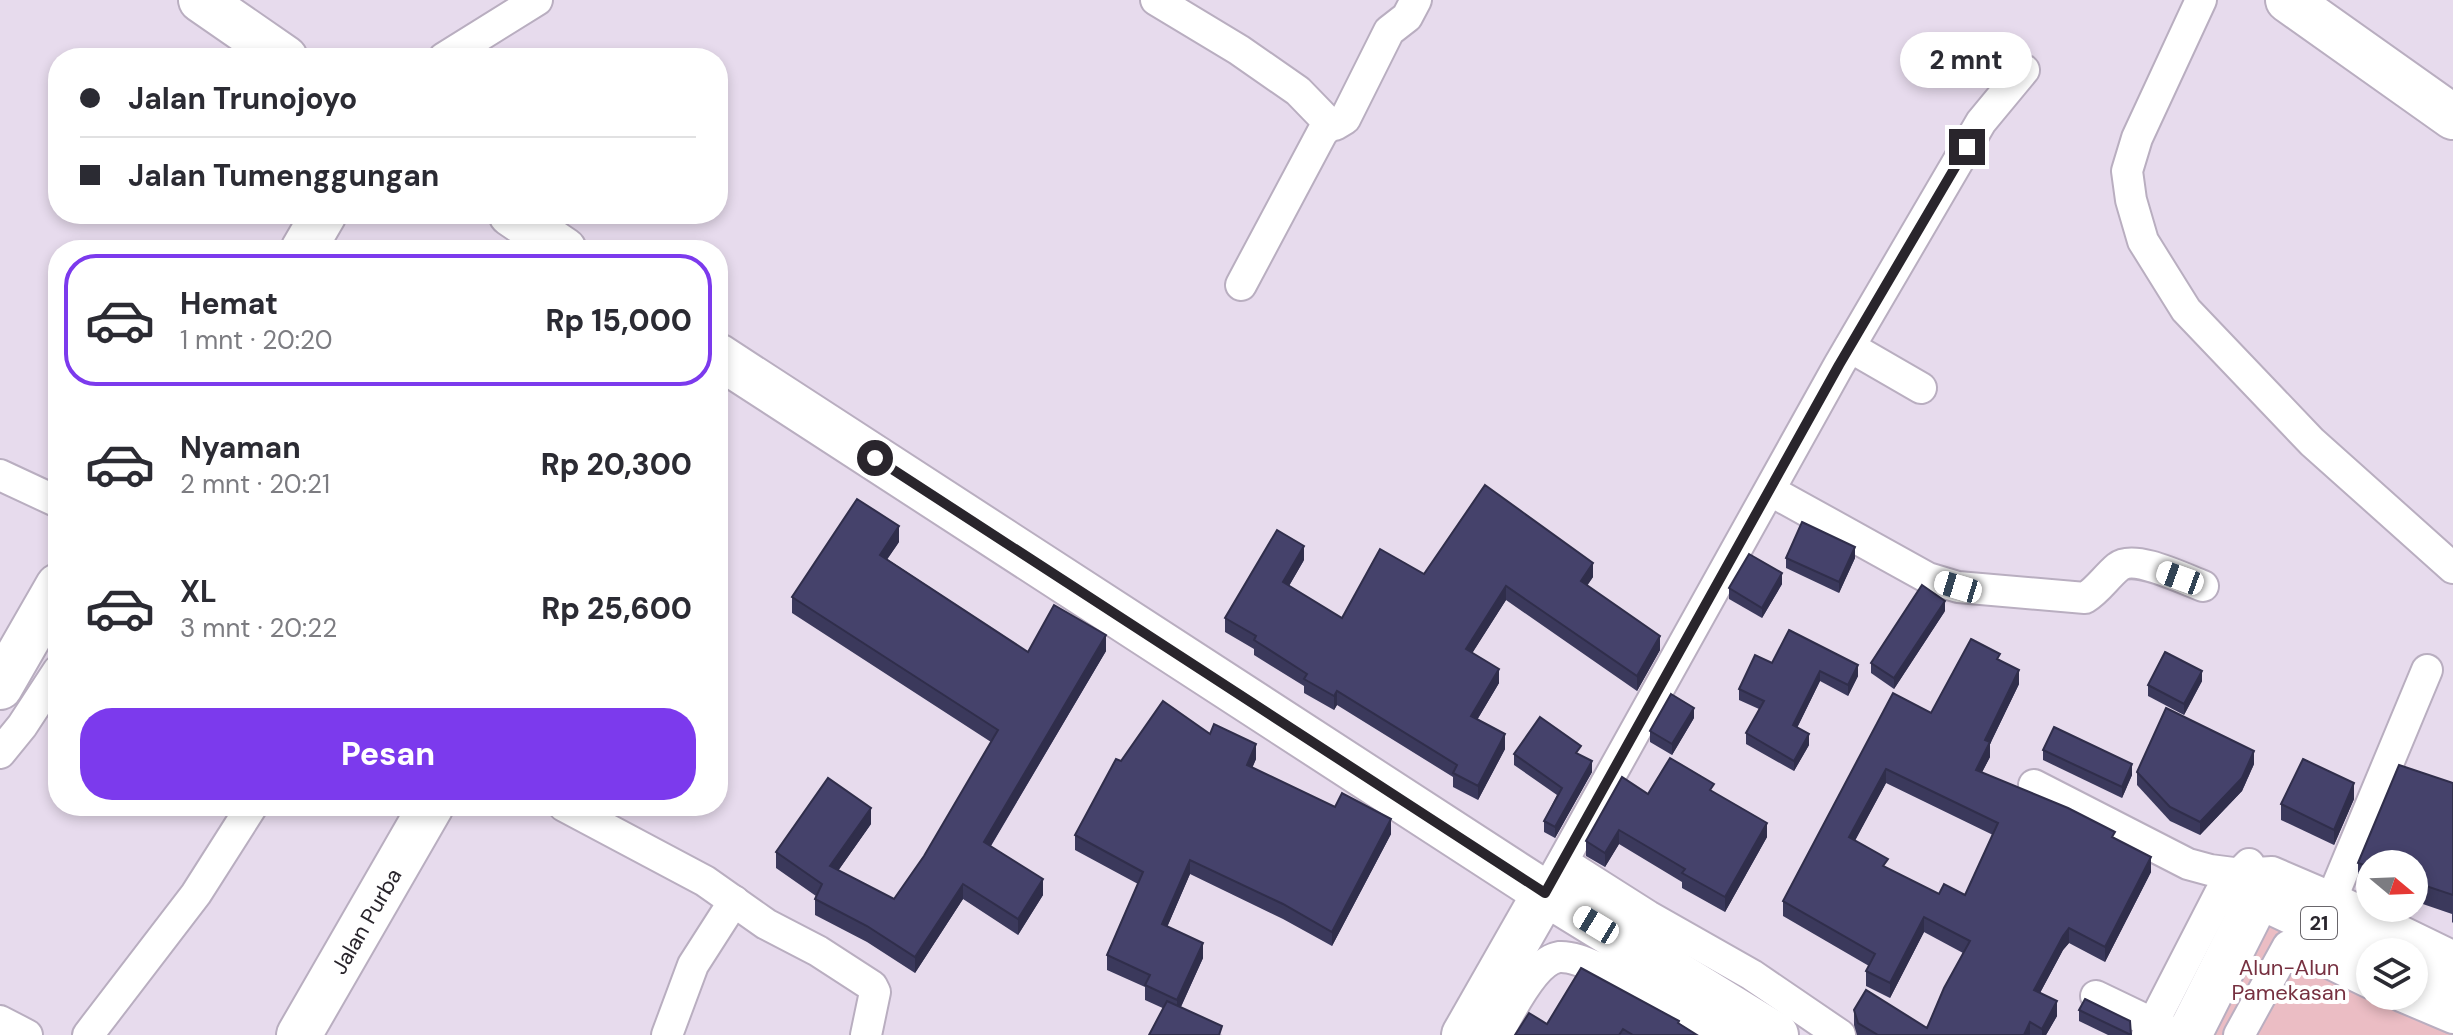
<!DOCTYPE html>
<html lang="id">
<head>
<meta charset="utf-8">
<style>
	body { margin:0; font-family:"DM Sans",sans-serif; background:#f7f7f7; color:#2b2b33; height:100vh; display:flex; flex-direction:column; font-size:30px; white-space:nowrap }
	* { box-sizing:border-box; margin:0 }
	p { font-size:26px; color:#7c7c81 }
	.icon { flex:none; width:44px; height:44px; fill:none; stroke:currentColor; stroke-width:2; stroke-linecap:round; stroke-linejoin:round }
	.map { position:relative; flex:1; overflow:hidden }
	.sheet { position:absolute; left:48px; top:240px; width:680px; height:576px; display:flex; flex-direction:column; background:#fff; border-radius:32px; box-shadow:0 4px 12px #0003 }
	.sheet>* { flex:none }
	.top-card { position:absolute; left:48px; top:48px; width:680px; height:176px; border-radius:32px; box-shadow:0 4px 12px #0003; display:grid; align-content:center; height:176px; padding:0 32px; background:#fff }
	.needle { width:52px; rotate:109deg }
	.controls { position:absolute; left:2356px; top:850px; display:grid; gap:16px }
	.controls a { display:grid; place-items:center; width:72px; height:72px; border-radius:50%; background:#fff; box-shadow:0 4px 12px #0003; font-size:40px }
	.end { position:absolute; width:36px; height:36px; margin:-18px; border:10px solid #29252c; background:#fff; box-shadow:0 0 0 4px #fff }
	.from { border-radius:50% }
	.bubble { position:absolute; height:56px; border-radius:28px; background:#fff; box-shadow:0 4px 12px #0003; font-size:26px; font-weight:800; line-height:56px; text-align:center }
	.car { position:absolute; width:24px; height:48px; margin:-24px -12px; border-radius:10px; box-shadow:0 0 6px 2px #0007; background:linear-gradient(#fff 24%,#345 0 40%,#fff 0 76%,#345 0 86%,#fff 0) }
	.top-card b { display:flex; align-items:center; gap:28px; height:76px; font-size:30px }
	.top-card b+b { border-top:2px solid #e1e1e2 }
	.top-card i { width:20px; height:20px; background:#2b2b33 }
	ul { padding:14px 0 0; list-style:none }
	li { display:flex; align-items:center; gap:24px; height:132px; margin:0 16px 12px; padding:0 16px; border:4px solid transparent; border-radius:32px }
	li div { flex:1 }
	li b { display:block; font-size:30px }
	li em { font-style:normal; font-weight:800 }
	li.active { border-color:#7c3aed }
	li>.icon { width:72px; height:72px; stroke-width:1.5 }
	.primary-button { display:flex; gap:16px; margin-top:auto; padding:16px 32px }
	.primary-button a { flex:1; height:92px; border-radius:32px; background:#7c3aed; color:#fff; font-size:32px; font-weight:800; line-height:92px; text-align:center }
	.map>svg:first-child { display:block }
</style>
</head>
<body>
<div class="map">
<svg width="2453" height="1035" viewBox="0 0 2453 1035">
	<rect width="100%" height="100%" fill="#e7dbed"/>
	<!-- green -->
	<polygon fill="#ebbdc4" points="2277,912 2370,996 2453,997 2453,1035 2200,1035"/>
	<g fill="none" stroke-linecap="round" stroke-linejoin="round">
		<defs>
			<g id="street">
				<polyline points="1156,0 1239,50 1298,91 1330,124 1335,125 1345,119 1389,31 1407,17 1416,0"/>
				<polyline points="2201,0 2137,138 2127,171 2131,200 2143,241 2186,310 2312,442 2453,568"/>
				<polyline points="444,58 537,0"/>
				<polyline points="1241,285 1322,133 1330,124"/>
				<polyline points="1850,347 1921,388"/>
				<polyline points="0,475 58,502"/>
				<path d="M1771,491L1928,578L1958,587L2085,598C2098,590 2106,577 2118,567C2134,554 2184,579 2203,586"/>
				<polyline points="0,753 22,726 58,671"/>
				<polyline points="2034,785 2188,864 2210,870 2241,874 2272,872 2335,899 2446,953 2453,960"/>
				<polyline points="564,806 705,881 766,924 818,951 872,986 875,992 866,1035"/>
				<polyline points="1563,862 1648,916 1752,975 1840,1035"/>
				<polyline points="1545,893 1839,365 1981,122 2024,70"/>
				<polyline points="2335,899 2337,886 2427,670"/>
				<polyline points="2096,996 2171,1032"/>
				<polyline points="2401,996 2453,1018"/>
				<polyline points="0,1021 27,1035"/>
				<polyline points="88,1035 196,894 252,806"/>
				<polyline points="667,1035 693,965 734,901"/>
				<path d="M1497,1035C1509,1014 1533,961 1559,957C1573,956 1589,964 1601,969L1719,1035"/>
				<polyline points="2147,1035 2220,893 2249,864"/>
				<polyline points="2239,1035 2288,946 2296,947 2370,983"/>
			</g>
			<g id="secondary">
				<polyline points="2288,0 2453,117"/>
				<polyline points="303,250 324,214"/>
				<polyline points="0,687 58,586"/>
				<polyline points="299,1035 431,806"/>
				<polyline points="1464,1035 1545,893"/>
			</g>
			<g id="highway">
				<polyline points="201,0 285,58"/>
				<polyline points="511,214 564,250"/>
				<polyline points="718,356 1545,893 1776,1035"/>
				<polyline points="2414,970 2453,989"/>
				<polyline points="2189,1035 2259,896 2378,952"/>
			</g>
		</defs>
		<!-- street casing -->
		<use href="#street" stroke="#b9aec0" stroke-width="34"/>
		<!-- secondary casing -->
		<use href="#secondary" stroke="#b9aec0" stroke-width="48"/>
		<!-- highway casing -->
		<use href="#highway" stroke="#b9aec0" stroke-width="48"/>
		<!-- street -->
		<use href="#street" stroke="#fff" stroke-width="30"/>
		<!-- secondary -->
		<use href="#secondary" stroke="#fff" stroke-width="44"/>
		<!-- highway -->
		<use href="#highway" stroke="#fff" stroke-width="44"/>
	</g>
	<!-- wall -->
	<g fill="#3b395c" fill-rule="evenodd">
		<polygon points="899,542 887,559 1028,652 1106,651 991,846 1043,895 1018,935 963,899 915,973 867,942 815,915 815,899 816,896 776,868 776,852 871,824 838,871 894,899 924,856 991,742 792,613 792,597"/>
		<polygon points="1786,558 1855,558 1839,593 1786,568"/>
		<polygon points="1304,560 1289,586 1342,618 1424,574 1593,577 1587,585 1660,650 1637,691 1506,600 1472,653 1499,683 1477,720 1505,749 1478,800 1453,787 1453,777 1337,705 1334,710 1304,693 1304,686 1254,655 1254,649 1225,632 1225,618"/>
		<polygon points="1782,584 1762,618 1729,599 1729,588"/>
		<polygon points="1945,611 1894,689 1871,673 1871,663"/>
		<path d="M2000,660L2019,684L1990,744V757L1982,772L2115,838L2151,872L2105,962L2069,943L2063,950L2040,993L2057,1016L2046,1035H1857L1854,1025V1010L1927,1028L1963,953L1924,932L1890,998L1866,986V971L1869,966L1783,916V901L1893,693L1931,713ZM1886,783L1993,835L1965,895L1939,894L1888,869L1855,840Z"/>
		<polygon points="1772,663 1858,676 1848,696 1820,681 1797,728 1809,745 1794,771 1746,744 1746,733 1759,709 1739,700 1739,689"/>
		<polygon points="2202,681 2184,715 2148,696 2148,685"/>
		<polygon points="1694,718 1672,755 1650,742 1650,731"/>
		<polygon points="1210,734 1256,759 1252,768 1391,834 1332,946 1283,919 1190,874 1167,927 1203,958 1181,1007 1222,1035 1145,1000 1145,987 1107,970 1107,955 1138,884 1075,850 1075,835 1121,761"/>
		<polygon points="2043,750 2132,775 2122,798 2043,760"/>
		<polygon points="1514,754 1581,755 1592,772 1555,838 1544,832 1544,821 1557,795 1514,765"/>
		<polygon points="2254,764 2242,791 2200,835 2170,821 2137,785 2137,772"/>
		<polygon points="2453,783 2453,923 2452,922 2452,914 2414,901 2414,864 2370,864 2370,886 2358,882 2358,863"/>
		<polygon points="1714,793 1767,837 1725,912 1682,888 1682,882 1619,844 1605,867 1586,856 1586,841"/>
		<polygon points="2354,799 2334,845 2281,820 2281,804"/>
		<polygon points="2079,1010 2131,1035 2108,1035 2079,1021"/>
		<polygon points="1679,1023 1697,1035 1515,1035 1547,1024"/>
	</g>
	<!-- shaded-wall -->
	<g fill="#302e4b">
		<polygon points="899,526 899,542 880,570 880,555"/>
		<polygon points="1304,546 1304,560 1283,596 1283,582"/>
		<polygon points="1855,547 1855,558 1839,593 1839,582"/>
		<polygon points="1593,563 1593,577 1581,595 1581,581"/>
		<polygon points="1782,573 1782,584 1762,618 1762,608"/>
		<polygon points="1506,586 1506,600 1466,663 1466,649"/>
		<polygon points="1945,601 1945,611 1894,689 1894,678"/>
		<polygon points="1106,635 1106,651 984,857 984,842"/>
		<polygon points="1660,636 1660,650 1637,691 1637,676"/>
		<polygon points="1858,665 1858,676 1848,696 1848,685"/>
		<polygon points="1499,669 1499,683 1471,730 1471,716"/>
		<polygon points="2019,670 2019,684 1990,744 1990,757 1976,784 1976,770 1985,740"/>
		<polygon points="1820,671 1820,681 1793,736 1793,725"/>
		<polygon points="2202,671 2202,681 2184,715 2184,704"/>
		<polygon points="1337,691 1337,705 1334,710 1334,696"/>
		<polygon points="1694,708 1694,718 1672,755 1672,744"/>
		<polygon points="1505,734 1505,749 1478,800 1478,786"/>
		<polygon points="1809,734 1809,745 1794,771 1794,761"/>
		<polygon points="1256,744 1256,759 1247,780 1247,765"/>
		<polygon points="2254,751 2254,764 2242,791 2200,835 2200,822"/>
		<polygon points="1592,761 1592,772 1555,838 1555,827"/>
		<polygon points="2132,764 2132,775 2122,798 2122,787"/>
		<polygon points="1886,769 1886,783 1849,852 1849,837"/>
		<polygon points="2354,783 2354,799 2334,845 2334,830"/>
		<polygon points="871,808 871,824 830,882 830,866"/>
		<polygon points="1391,819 1391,834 1332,946 1332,932"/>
		<polygon points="1767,823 1767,837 1725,912 1725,897"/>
		<polygon points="1619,830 1619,844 1605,867 1605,853"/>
		<polygon points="2151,857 2151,872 2105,962 2105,947"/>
		<polygon points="1190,860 1190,874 1162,939 1162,924"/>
		<polygon points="1043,879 1043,895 1018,935 1018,919"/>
		<polygon points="963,884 963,899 915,973 915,957"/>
		<polygon points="1924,917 1924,932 1890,998 1890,983"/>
		<polygon points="2069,928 2069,943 2063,950 2034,1004 2034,990 2063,936"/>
		<polygon points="1203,943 1203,958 1177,1015 1177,1000"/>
		<polygon points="2057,1001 2057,1016 2046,1035 2042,1035 2042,1029"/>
		<polygon points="2030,1022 2030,1035 2024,1035"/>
	</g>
	<!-- building -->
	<g fill="#45426b" stroke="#302e4b" stroke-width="2" fill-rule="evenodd">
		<polygon points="1485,485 1593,563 1581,581 1660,636 1637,676 1506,586 1466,649 1499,669 1471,716 1505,734 1478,786 1453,773 1457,765 1337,691 1334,696 1304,679 1307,674 1254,640 1256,636 1225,618 1277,530 1304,546 1283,582 1342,618 1380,549 1424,574"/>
		<polygon points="857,499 899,526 880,555 1028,652 1054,605 1106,635 984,842 1043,879 1018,919 963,884 915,957 867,926 815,899 822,884 776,852 828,778 871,808 830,866 894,899 924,856 998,730 792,597"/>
		<polygon points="1802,522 1855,547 1839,582 1786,558"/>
		<polygon points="1749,554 1782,573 1762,608 1729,588"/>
		<polygon points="1922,585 1945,601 1894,678 1871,663"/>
		<polygon points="1789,630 1858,665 1848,685 1820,671 1793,725 1809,734 1794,761 1746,733 1764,701 1739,689 1755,655 1772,663"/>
		<path d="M1971,639L2000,654L1997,659L2019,670L1985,740L1990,742L1976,770L2068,808L2115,832L2112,837L2151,857L2105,947L2069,928L2063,936L2034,990L2057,1001L2042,1029L2030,1022L2024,1035H1878L1858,1023L1854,1010L1866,990L1927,1028L1944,988L1970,941L1924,917L1890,983L1866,971L1875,954L1783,901L1893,693L1931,713ZM1886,769L1998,823L1965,895L1944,884L1939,894L1883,866L1888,859L1849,837Z"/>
		<polygon points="2165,652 2202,671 2184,704 2148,685"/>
		<polygon points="1671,694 1694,708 1672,744 1650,731"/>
		<polygon points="1163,701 1210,734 1214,724 1256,744 1247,765 1335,807 1342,793 1391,819 1332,932 1283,904 1190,860 1162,924 1203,943 1177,1000 1145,985 1150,975 1107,955 1143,872 1075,835 1116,759 1121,761"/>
		<polygon points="2166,708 2254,751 2242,778 2200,822 2170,807 2137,772"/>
		<polygon points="1540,717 1581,746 1576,753 1592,761 1555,827 1544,821 1562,788 1514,754"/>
		<polygon points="2054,727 2132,764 2122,787 2043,750"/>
		<polygon points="1670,758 1714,784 1710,790 1767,823 1725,897 1682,873 1685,869 1619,830 1605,853 1586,841 1622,777 1648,794"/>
		<polygon points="2303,759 2354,783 2334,830 2281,804"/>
		<polygon points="2399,765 2453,783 2453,895 2414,882 2414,864 2370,864 2370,867 2358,863"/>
		<polygon points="1581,968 1679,1021 1678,1023 1697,1035 1633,1035 1623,1029 1619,1035 1515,1035 1529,1013 1547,1024"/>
		<polygon points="2085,999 2130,1021 2131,1035 2079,1010"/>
		<polygon points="1167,1001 1222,1026 1219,1035 1149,1035"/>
	</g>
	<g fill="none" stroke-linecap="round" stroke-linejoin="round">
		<!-- route -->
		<polyline stroke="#29252c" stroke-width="10" points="875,458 1545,893 1839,365 1967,147"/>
	</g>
	<g text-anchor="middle" stroke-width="8" stroke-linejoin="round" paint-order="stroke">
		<!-- shield labels -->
		<rect fill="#fff" stroke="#69666b" stroke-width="2" x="2301" y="907" width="36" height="32" rx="6"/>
		<g font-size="20" font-weight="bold" fill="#29252c">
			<text x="2319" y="930">21</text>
		</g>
		<!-- street labels -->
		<g font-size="22" fill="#29252c" stroke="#fff">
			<text transform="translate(366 921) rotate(-60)" y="8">Jalan Purba</text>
		</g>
		<!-- park labels -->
		<g font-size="22" fill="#773141" stroke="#fff">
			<text x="2289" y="975">Alun-Alun<tspan x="2289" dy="25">Pamekasan</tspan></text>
		</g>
	</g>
</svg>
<div class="controls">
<a><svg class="needle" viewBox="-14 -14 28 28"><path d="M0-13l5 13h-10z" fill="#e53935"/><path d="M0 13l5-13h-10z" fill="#7c7c81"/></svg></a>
<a><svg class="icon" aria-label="layers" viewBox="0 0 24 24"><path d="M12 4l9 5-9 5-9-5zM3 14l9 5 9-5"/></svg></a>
</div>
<i class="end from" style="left:875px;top:458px"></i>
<i class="end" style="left:1967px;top:147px"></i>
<div class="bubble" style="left:1900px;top:32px;width:132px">2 mnt</div>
<i class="car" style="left:2180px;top:578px;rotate:290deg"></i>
<i class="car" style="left:1958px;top:587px;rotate:287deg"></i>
<i class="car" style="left:1596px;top:925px;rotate:301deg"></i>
<div class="top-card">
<b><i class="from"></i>Jalan Trunojoyo</b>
<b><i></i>Jalan Tumenggungan</b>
</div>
<section class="sheet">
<ul>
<li class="active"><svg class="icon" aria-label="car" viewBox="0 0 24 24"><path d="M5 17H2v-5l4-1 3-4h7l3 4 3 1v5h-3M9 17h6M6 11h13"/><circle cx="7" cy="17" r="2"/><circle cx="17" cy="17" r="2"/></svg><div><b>Hemat</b><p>1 mnt · 20:20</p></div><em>Rp 15,000</em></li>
<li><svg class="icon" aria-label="car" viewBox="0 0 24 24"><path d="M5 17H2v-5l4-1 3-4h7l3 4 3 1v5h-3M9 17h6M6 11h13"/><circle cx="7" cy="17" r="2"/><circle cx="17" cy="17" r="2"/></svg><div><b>Nyaman</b><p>2 mnt · 20:21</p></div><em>Rp 20,300</em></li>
<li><svg class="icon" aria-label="car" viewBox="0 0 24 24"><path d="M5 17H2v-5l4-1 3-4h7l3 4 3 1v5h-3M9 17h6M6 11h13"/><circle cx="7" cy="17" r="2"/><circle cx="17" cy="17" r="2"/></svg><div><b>XL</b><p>3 mnt · 20:22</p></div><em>Rp 25,600</em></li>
</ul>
<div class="primary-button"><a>Pesan</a></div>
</section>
</div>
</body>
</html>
